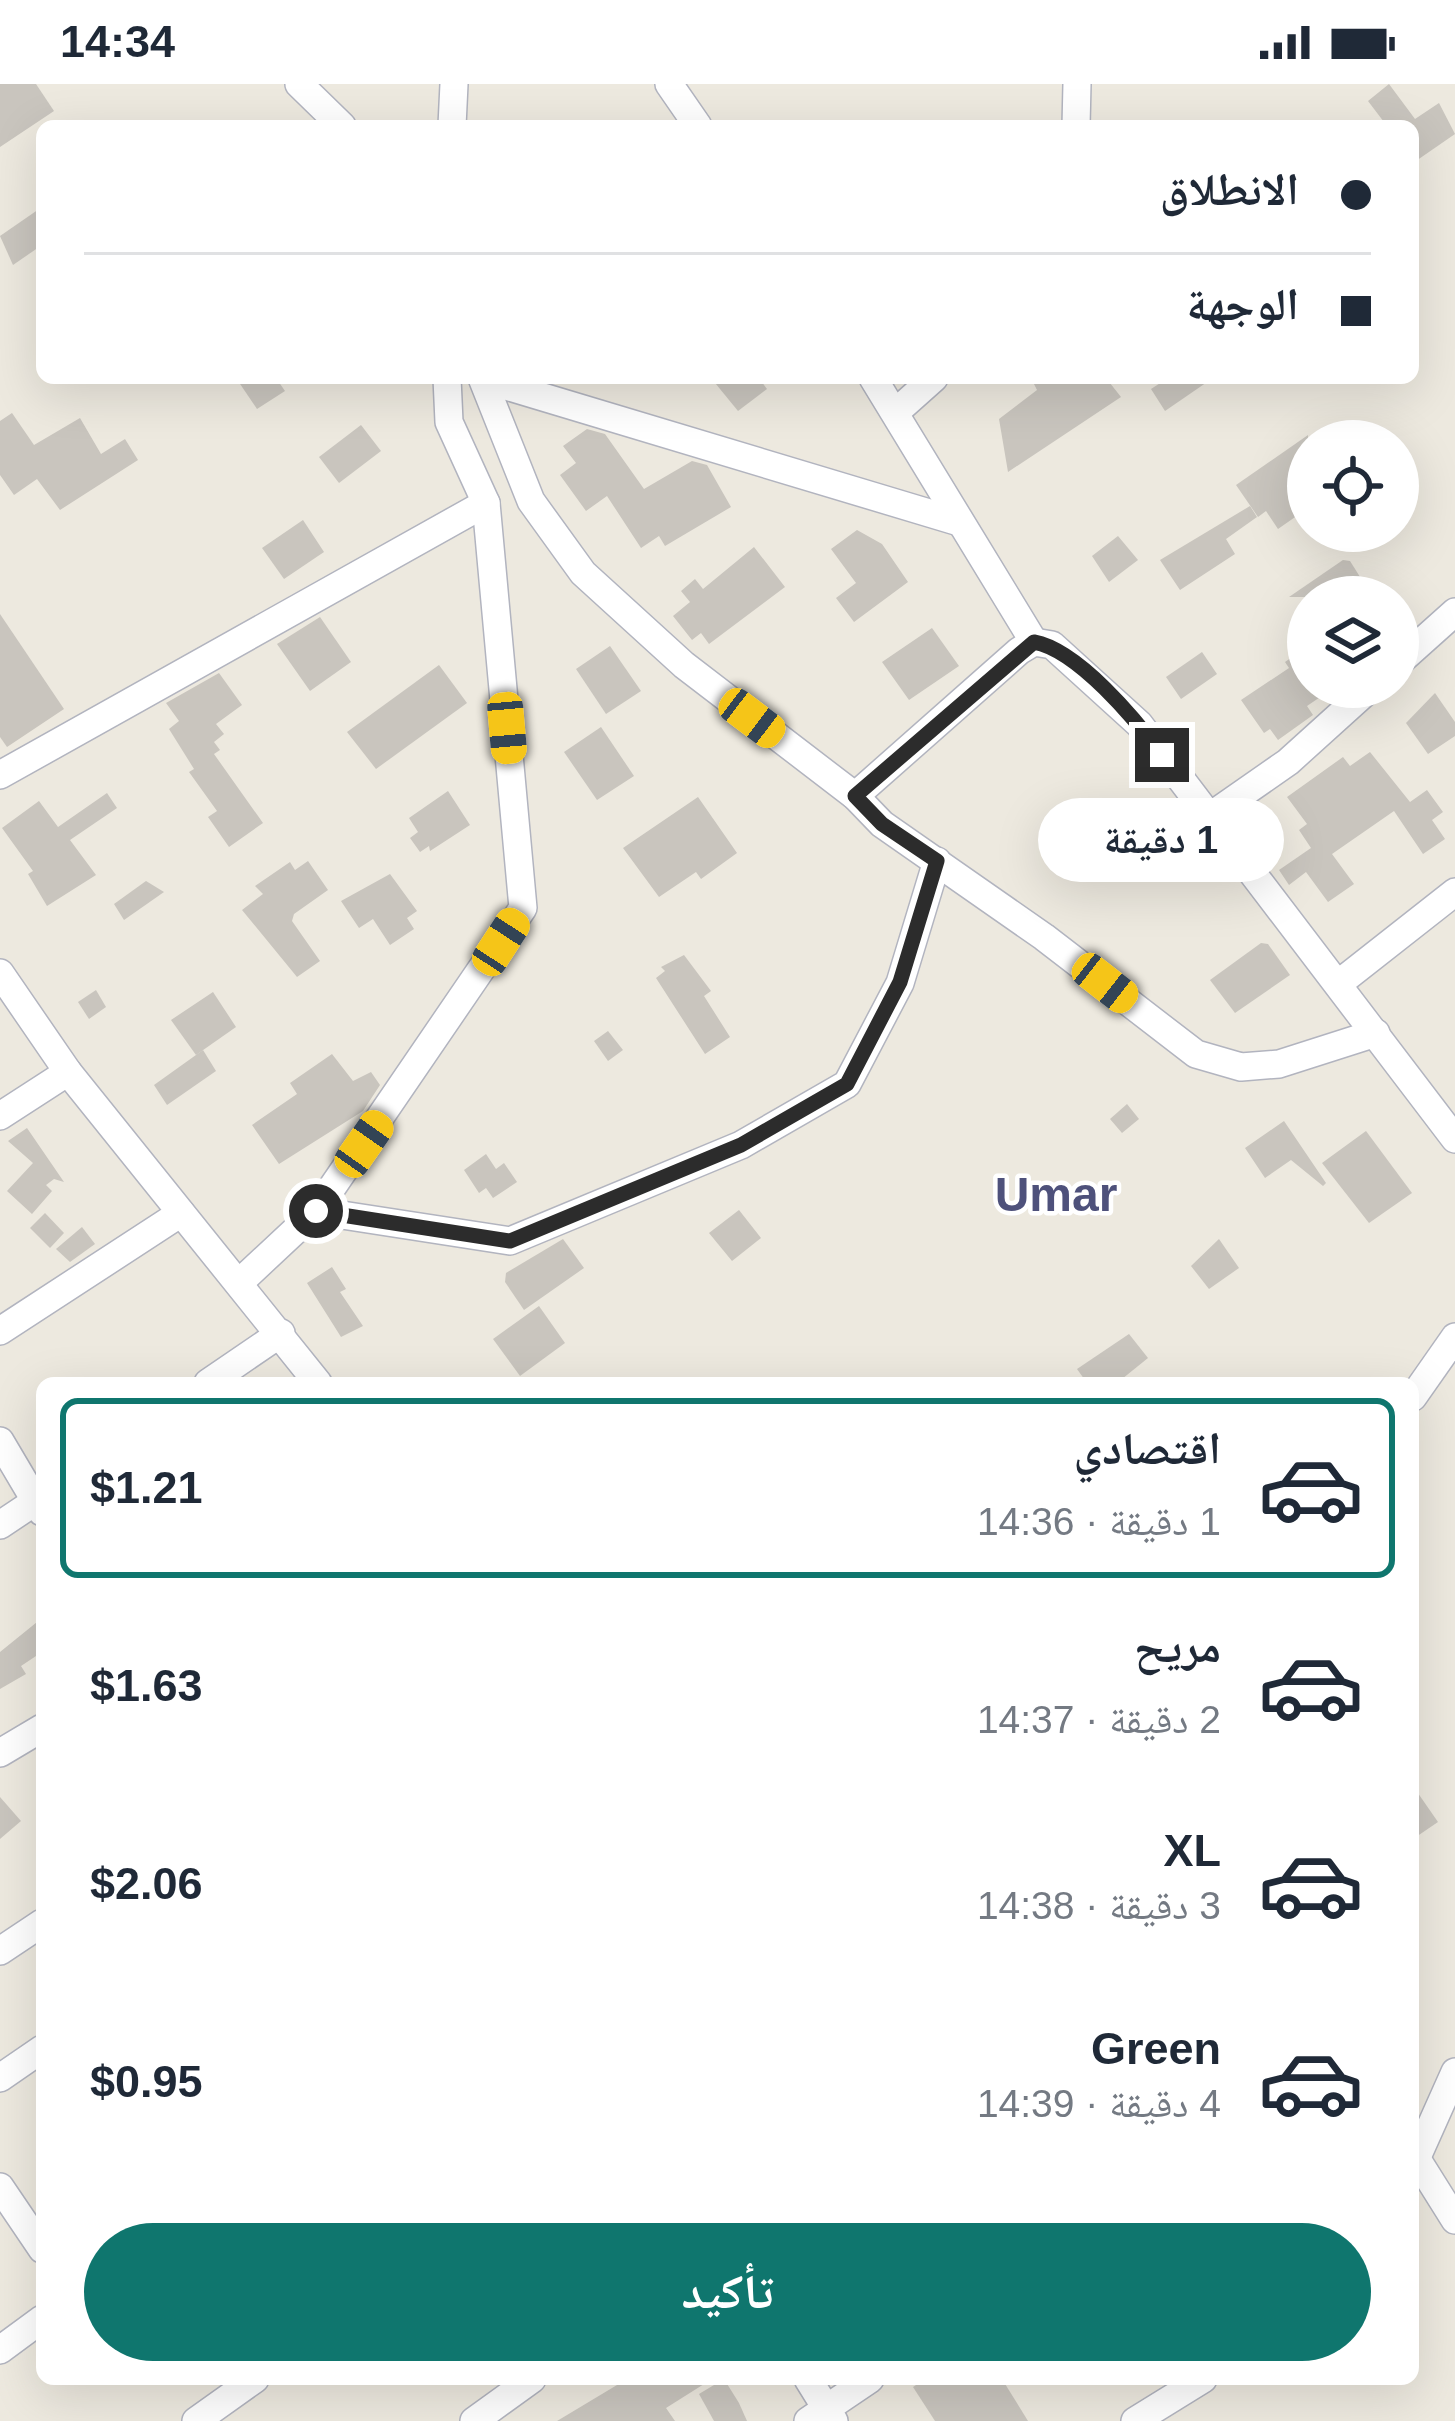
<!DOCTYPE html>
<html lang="ar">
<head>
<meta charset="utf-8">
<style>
	body { margin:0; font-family:Arial,"Noto Naskh Arabic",sans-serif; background:#f6f6f7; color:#1f2937; direction:rtl; height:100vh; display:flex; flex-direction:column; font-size:45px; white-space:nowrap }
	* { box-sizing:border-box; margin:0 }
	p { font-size:39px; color:#747a83 }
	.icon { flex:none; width:66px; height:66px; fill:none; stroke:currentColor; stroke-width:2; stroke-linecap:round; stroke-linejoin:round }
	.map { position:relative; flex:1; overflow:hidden; direction:ltr }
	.drawer { position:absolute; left:36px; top:1293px; width:1383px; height:1008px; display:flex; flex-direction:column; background:#fff; border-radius:18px; box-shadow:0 12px 48px #0002; direction:rtl }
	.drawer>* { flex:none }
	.guide { position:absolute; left:36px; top:36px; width:1383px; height:264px; border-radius:18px; box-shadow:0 12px 48px #0002; direction:rtl; display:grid; align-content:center; height:264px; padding:0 48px; background:#fff }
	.buttons { position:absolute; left:1287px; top:336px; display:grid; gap:24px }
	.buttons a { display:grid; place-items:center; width:132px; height:132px; border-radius:50%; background:#fff; box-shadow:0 12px 48px #0002; font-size:60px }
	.end { position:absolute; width:54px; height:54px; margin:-27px; border:15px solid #2c2c2c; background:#fff; box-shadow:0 0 0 6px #fff }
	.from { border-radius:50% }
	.bubble { position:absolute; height:84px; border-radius:42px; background:#fff; box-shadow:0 12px 48px #0002; font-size:39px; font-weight:700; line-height:84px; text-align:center; direction:rtl }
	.car { position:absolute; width:36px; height:72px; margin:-36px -18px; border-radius:15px; box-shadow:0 0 9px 3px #0007; background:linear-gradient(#f5c518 24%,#345 0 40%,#f5c518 0 76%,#345 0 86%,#f5c518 0) }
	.guide b { display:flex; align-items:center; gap:42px; height:114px; font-size:45px }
	.guide b+b { border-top:3px solid #e0e1e3 }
	.guide i { width:30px; height:30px; background:#1f2937 }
	ul { padding:21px 0 0; list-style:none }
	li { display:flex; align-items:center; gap:36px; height:180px; margin:0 24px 18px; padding:0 24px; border:6px solid transparent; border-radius:18px }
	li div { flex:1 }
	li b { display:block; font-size:45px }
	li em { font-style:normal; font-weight:700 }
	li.active { border-color:#0f766e }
	li>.icon { width:108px; height:108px; stroke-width:1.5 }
	.button { display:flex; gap:24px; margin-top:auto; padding:24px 48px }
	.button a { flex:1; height:138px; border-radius:72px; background:#0f766e; color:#fff; font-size:48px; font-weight:700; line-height:138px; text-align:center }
	.status { display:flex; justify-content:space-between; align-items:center; height:84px; padding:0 60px; background:#fff; direction:ltr }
	.status svg { height:33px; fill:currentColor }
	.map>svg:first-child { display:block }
</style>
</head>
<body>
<div class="status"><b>14:34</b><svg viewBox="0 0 49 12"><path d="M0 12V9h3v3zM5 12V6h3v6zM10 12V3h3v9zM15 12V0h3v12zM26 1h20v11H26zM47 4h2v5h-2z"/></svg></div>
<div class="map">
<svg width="1455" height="2337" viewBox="0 0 1455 2337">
	<rect width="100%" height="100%" fill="#ede9df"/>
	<!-- building -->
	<g fill="#c9c5be">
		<polygon points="0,0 36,0 54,27 0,63"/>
		<polygon points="1389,0 1415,35 1439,19 1455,50 1413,79 1413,42 1387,42 1368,17"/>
		<polygon points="42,123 42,161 13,181 0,152"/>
		<polygon points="236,294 276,294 285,307 257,325"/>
		<polygon points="711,294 759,294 767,305 738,327"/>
		<polygon points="1031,294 1106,294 1121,313 1008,388 999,335 1037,306"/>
		<polygon points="1168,294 1213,294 1165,327 1151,305"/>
		<polygon points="12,329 34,361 80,334 101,370 125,355 138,376 60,426 37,395 14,411 0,391 0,337"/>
		<polygon points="361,341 381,367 339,399 319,373"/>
		<polygon points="587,345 605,350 644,405 692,377 707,381 731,423 665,462 659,452 641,464 607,412 586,427 560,391 576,379 563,362"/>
		<polygon points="1308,351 1308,424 1278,445 1266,427 1258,433 1236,401"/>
		<polygon points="1250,422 1257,433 1226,455 1235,470 1180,506 1160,476"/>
		<polygon points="303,436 324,468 284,495 262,464"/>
		<polygon points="857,446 882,460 908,498 854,538 836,514 856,499 831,465"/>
		<polygon points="1118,452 1138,476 1109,498 1092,472"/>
		<polygon points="754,463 785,503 709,560 701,549 692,556 673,532 690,518 681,507 695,495 703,505"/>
		<polygon points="1343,476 1350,477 1367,504 1353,513 1289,513"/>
		<polygon points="0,530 64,625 7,663 0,653"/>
		<polygon points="320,533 351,578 310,607 277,560"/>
		<polygon points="932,544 959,582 909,616 882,578"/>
		<polygon points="610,562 641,607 606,630 576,585"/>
		<polygon points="1308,562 1308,603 1335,603 1307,622 1313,631 1278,656 1270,645 1264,649 1241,616 1289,584 1285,578"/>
		<polygon points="1202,568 1217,590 1181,615 1166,593"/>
		<polygon points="439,581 467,619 376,685 347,648"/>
		<polygon points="219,589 242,621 216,640 224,650 214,658 220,666 214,670 263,739 229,763 208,733 217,727 189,688 194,685 169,645 179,637 166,619"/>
		<polygon points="1435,609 1455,638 1455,652 1428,670 1406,639"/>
		<polygon points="601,643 634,692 597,716 564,668"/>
		<polygon points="1370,668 1410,718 1427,706 1443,728 1432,736 1445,755 1423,770 1394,727 1332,770 1354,800 1328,818 1306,788 1289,801 1279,786 1311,764 1299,746 1307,740 1287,713 1343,673 1350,682"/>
		<polygon points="448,707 470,741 430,767 429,762 420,768 410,754 418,748 409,734"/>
		<polygon points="107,709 117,724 70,756 96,791 47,822 28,790 33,787 2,744 39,717 58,743"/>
		<polygon points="698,713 737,769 701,795 696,788 659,813 623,764"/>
		<polygon points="308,777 328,806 294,830 292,837 320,877 297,893 242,826 263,810 255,802 290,778 295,786"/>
		<polygon points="390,790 417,827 407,834 414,845 390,861 373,835 359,844 341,817"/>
		<polygon points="146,797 164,808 124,836 114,820"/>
		<polygon points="1261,859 1268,860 1290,891 1235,929 1210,896"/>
		<polygon points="684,871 711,907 704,912 730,953 705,970 656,894 665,887 661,883"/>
		<polygon points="96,906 106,923 89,935 78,918"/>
		<polygon points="213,908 236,943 196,971 171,936"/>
		<polygon points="608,947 623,966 608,977 594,957"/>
		<polygon points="203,966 216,987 167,1021 154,1001"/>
		<polygon points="332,970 353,997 371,988 380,1001 363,1027 279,1080 252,1041 297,1010 290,999"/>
		<polygon points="1127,1020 1139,1035 1122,1049 1110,1035"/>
		<polygon points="1284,1037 1326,1099 1323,1102 1291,1076 1265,1094 1245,1064"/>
		<polygon points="27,1044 64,1098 54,1095 46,1101 52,1107 32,1130 7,1107 33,1079 8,1057"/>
		<polygon points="1366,1047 1412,1109 1369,1139 1322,1079"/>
		<polygon points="486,1070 496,1085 504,1079 517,1098 493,1114 486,1104 479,1109 464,1086"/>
		<polygon points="739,1126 761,1154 732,1177 709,1149"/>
		<polygon points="45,1129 64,1149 50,1164 30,1144"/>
		<polygon points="82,1143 95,1160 70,1178 56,1165"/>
		<polygon points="563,1155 584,1184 524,1226 505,1198 506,1189"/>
		<polygon points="1219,1155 1239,1184 1209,1205 1191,1182"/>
		<polygon points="332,1183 346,1205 340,1208 363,1242 341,1253 307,1199"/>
		<polygon points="539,1222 565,1259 520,1292 493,1255"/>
		<polygon points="1129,1250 1148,1274 1117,1299 1087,1299 1077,1285"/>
		<polygon points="42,1534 42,1568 21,1582 26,1590 0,1605 0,1568"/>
		<polygon points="1413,1702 1438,1738 1413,1755"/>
		<polygon points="0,1713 21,1737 0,1755"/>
		<polygon points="627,2295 712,2295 666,2324 675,2337 557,2337"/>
		<polygon points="724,2295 739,2319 747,2337 714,2337 699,2310"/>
		<polygon points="925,2295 1002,2295 1028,2337 935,2337 913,2303"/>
	</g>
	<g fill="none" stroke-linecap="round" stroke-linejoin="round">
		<defs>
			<g id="minor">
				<polyline points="299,0 342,42"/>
				<polyline points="669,0 698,42"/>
				<polyline points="452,42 454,0"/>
				<polyline points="1076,42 1077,0"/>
				<polyline points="482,294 531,417 583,489 684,581 855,712 882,740 1044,853 1196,970 1241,983 1279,980 1376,949"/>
				<polyline points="873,294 1034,558"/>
				<polyline points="483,295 959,438"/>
				<polyline points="897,327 934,294"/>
				<polyline points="1398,579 1455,528"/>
				<polyline points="0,691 486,419"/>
				<polyline points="855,712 1019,567 1034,558 1052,561 1139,640 1455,1055"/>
				<polyline points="1209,733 1288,678 1371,603"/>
				<polyline points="0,889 68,988 318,1299"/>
				<polyline points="1338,900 1455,808"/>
				<polyline points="0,1032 68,988"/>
				<polyline points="316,1127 510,1157 741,1061 847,1000 900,899 937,777"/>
				<polyline points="240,1198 316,1127 523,824 486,419 449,338 447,294"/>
				<polyline points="0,1247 181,1129"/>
				<polyline points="208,1299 281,1249"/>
				<polyline points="1413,1313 1455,1253"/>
				<polyline points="0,1357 42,1428"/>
				<polyline points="0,1441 42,1413"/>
				<polyline points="0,1669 42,1644"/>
				<polyline points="0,1867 42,1839"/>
				<polyline points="0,1994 42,1965"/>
				<polyline points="1413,2069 1455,2136"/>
				<polyline points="1413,2082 1455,1988"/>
				<polyline points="0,2103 42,2165"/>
				<polyline points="0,2266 42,2235"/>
				<polyline points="808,2295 834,2337"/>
				<polyline points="196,2337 255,2295"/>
				<polyline points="474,2337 532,2295"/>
				<polyline points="808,2337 870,2295"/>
				<polyline points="1135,2337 1203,2295"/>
			</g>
		</defs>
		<!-- minor casing -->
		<use href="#minor" stroke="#b2b4bf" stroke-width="30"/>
		<!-- minor -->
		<use href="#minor" stroke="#fff" stroke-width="27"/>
	</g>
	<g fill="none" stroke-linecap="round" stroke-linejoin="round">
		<!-- route -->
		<path stroke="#2c2c2c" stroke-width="15" d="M316,1127L510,1157L741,1061L847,1000L900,898L937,777L882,740L855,712L1034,558C1078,566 1136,636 1162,671"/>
	</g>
	<g text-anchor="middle" stroke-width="9" stroke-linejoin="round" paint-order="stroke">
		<!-- quarter labels -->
		<g font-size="48" font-weight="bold" fill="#4e517b" stroke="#fff">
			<text x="1056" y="1127">Umar</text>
		</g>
	</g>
</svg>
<div class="buttons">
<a><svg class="icon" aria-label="locate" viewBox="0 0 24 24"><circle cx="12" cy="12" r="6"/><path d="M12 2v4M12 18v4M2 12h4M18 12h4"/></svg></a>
<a><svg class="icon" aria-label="layers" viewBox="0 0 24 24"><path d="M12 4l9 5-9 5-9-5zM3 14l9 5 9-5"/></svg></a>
</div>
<i class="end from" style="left:316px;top:1127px"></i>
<i class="end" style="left:1162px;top:671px"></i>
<div class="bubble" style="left:1038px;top:714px;width:246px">1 دقيقة</div>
<i class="car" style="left:752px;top:634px;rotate:127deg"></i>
<i class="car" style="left:507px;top:644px;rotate:175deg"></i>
<i class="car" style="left:501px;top:858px;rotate:33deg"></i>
<i class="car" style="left:1105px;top:899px;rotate:128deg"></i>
<i class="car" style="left:364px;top:1060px;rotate:35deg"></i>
<div class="guide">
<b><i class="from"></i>الانطلاق</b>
<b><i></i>الوجهة</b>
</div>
<section class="drawer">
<ul>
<li class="active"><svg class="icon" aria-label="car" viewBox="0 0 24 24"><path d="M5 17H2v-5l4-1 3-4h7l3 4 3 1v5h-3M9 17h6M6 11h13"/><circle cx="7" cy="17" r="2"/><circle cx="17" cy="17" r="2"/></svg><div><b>اقتصادي</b><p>1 دقيقة · 14:36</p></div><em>$1.21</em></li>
<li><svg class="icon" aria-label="car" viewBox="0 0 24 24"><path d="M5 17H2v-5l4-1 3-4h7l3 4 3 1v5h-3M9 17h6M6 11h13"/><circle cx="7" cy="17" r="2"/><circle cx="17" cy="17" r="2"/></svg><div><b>مريح</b><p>2 دقيقة · 14:37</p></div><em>$1.63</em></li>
<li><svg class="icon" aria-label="car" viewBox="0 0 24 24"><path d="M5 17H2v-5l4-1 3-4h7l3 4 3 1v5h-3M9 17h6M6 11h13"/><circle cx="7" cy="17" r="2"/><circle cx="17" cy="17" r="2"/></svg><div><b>XL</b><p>3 دقيقة · 14:38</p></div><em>$2.06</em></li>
<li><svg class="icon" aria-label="car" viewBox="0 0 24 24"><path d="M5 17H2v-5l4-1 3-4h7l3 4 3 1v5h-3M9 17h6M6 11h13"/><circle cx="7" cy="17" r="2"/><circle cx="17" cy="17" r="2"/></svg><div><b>Green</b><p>4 دقيقة · 14:39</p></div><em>$0.95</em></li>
</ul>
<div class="button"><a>تأكيد</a></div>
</section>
</div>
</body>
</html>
